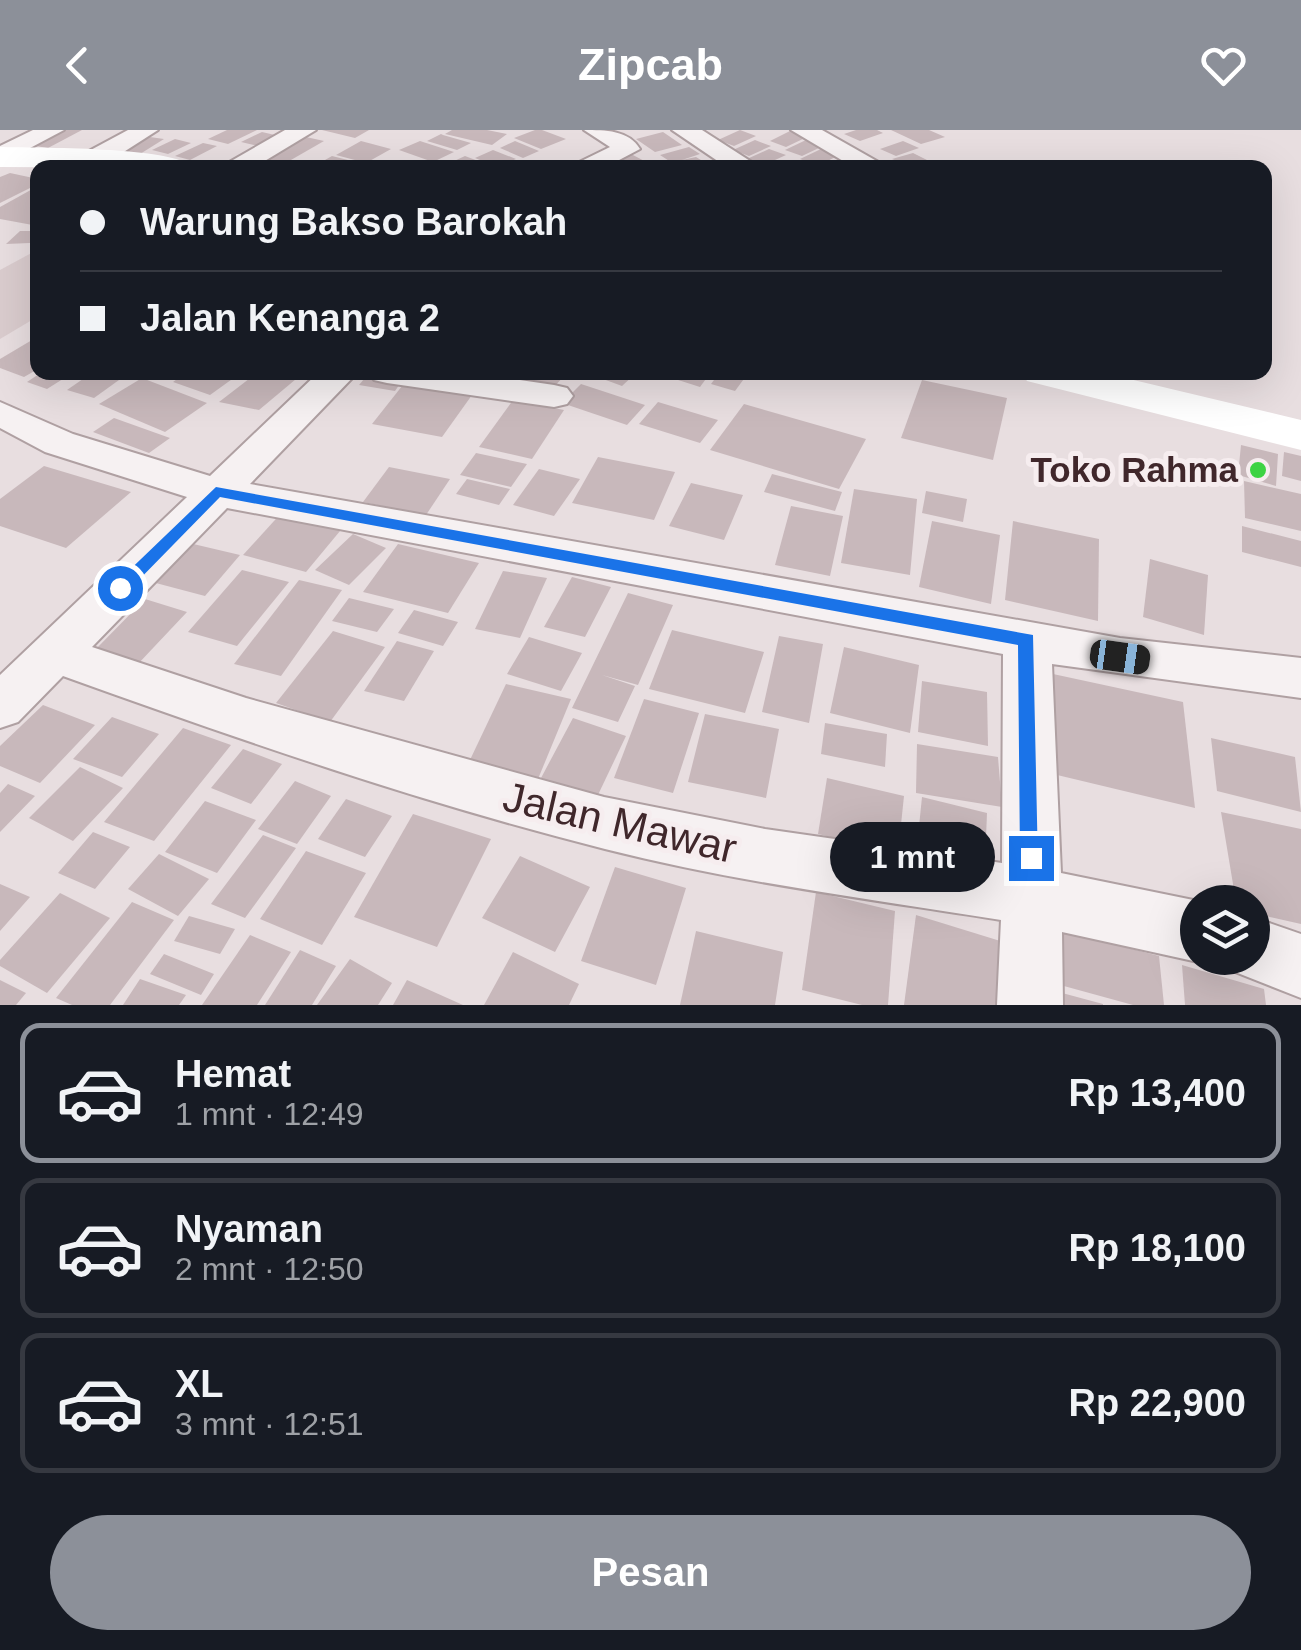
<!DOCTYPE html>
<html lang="id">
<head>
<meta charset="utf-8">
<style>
	body { margin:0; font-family:Helvetica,sans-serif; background:#20242c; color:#f1f3f6; height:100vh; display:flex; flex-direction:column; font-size:38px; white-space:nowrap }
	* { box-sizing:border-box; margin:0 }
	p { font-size:32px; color:#9ea1a6 }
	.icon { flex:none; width:55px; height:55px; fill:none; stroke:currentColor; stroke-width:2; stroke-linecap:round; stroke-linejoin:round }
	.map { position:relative; height:875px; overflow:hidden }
	.panel { display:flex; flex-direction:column; background:#171b24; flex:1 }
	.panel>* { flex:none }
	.top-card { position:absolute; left:30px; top:30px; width:1242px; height:220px; border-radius:20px; box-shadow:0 10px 40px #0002; display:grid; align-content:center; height:220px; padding:0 50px; background:#171b24 }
	.tools { position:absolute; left:1180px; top:755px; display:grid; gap:20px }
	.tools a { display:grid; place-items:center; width:90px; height:90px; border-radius:50%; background:#171b24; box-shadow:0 10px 40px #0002; font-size:50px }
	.end { position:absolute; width:45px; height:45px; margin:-22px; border:12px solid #1a73e8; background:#fff; box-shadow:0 0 0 5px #fff }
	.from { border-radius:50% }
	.bubble { position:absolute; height:70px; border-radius:35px; background:#171b24; box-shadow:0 10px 40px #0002; font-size:32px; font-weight:800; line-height:70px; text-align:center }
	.car { position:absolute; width:30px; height:60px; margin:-30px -15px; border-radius:12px; box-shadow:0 0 8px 2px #0007; background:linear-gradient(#222 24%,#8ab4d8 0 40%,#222 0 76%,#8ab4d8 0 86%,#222 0) }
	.top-card b { display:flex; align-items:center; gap:35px; height:95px; font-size:38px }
	.top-card b+b { border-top:2px solid #363941 }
	.top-card i { width:25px; height:25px; background:#f1f3f6 }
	ul { padding:18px 0 0; list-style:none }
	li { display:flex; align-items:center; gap:30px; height:140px; margin:0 20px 15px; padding:0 30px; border:5px solid #363941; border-radius:20px }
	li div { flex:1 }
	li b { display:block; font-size:38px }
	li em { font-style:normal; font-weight:800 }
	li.current { border-color:#8c9099 }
	li>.icon { width:90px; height:90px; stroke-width:1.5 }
	.action { display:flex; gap:20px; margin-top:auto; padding:20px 50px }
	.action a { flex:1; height:115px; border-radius:60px; background:#8c9099; color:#fff; font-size:40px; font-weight:800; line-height:115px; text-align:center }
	header { display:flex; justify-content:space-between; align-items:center; height:130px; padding:0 50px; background:#8c9099; color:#fff; font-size:45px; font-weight:800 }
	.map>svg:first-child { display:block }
</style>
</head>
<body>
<header><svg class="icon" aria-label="back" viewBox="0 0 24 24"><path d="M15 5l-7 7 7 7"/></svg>Zipcab<svg class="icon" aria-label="heart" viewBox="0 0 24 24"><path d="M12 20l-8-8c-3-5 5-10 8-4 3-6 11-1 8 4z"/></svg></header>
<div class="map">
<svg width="1301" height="875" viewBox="0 0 1301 875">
	<rect width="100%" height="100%" fill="#e8dee0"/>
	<!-- built -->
	<polygon fill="#daccce" points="37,120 37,187 0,209 0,140"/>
	<!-- building -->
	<g fill="#c8b8bb">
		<polygon points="58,0 82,0 48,18 29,15"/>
		<polygon points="227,0 257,0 228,14 208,9"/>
		<polygon points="322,0 369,0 355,8"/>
		<polygon points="452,0 487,0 507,4 492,15 445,4"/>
		<polygon points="535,0 542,0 566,9 541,19 514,8"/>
		<polygon points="740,0 756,6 734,16 718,10"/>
		<polygon points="856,0 877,0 883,3 860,11 844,4"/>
		<polygon points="891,0 929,0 945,7 921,14"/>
		<polygon points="790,1 807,7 786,17 770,11"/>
		<polygon points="262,2 279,6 258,16 241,12"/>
		<polygon points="663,2 682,15 655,22 636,9"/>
		<polygon points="441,4 443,5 471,13 457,20 427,11"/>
		<polygon points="297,5 324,11 277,38 237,38"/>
		<polygon points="143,6 164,9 140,24 118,21"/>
		<polygon points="175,9 191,13 168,24 152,20"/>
		<polygon points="755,10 771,16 749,26 733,20"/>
		<polygon points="806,10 823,16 802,26 785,20"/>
		<polygon points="361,11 391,19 366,33 336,25"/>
		<polygon points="420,11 454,22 433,32 399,20"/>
		<polygon points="515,11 539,21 523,28 500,18"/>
		<polygon points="903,11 919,18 896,26 880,19"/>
		<polygon points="203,13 217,16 190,30 175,26"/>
		<polygon points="689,17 700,24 682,30 696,27 714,38 680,38 660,25"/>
		<polygon points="769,19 786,25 764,35 747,29"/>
		<polygon points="821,19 839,25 818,36 800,29"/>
		<polygon points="493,20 516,29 497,37 475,28"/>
		<polygon points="913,23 927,30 908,36 892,29"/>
		<polygon points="631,24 652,35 624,38 611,30"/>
		<polygon points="332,26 352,31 341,38 311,38"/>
		<polygon points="465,26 494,37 494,38 439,38"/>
		<polygon points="10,43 38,49 38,54 0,73 0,47"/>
		<polygon points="38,56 38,96 0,89 0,77"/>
		<polygon points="20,101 38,101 38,106 30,113 6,114"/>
		<polygon points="32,210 38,212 38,239 24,247 0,238 0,229"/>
		<polygon points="42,242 74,242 47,259 27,252"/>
		<polygon points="93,242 119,250 94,268 67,260"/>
		<polygon points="187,242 242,242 210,265 173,252"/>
		<polygon points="258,242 302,244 259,280 219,272"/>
		<polygon points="370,242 404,248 395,261 359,255"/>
		<polygon points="521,242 568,242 549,262 512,251"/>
		<polygon points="584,242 637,242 622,256"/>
		<polygon points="653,242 711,242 700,257"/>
		<polygon points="720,242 749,242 735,261 711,254"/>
		<polygon points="410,246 477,258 442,307 372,294"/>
		<polygon points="142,248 207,273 165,302 99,274"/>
		<polygon points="922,250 1007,268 993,330 901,308"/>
		<polygon points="581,254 645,275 627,295 562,273"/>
		<polygon points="513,270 564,280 532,329 479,317"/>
		<polygon points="658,272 718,290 700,313 639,294"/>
		<polygon points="744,274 866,309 839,359 710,320"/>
		<polygon points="114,288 170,308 149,323 93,302"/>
		<polygon points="1241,315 1278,324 1276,356 1238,345"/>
		<polygon points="1284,322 1301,326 1301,351 1282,346"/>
		<polygon points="476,323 527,334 511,357 460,345"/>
		<polygon points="598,327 675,342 654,390 572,373"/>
		<polygon points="44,336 131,362 66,418 0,396 0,369"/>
		<polygon points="389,337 450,349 426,385 363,372"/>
		<polygon points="539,339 580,349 554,386 513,375"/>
		<polygon points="772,344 842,362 835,381 764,362"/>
		<polygon points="467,349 510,359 499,375 456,364"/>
		<polygon points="1244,351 1301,364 1301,401 1245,388"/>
		<polygon points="691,353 743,365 724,410 669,396"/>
		<polygon points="854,359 917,369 910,445 841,433"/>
		<polygon points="926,361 967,369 963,392 922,383"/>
		<polygon points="791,376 843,386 830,446 775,435"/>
		<polygon points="284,380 345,395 306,442 243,425"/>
		<polygon points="932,391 1000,405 991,474 919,457"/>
		<polygon points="1013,391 1099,409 1098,491 1005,470"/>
		<polygon points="1242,396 1301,411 1301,437 1242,422"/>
		<polygon points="353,404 386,418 349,455 315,440"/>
		<polygon points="189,413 240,425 205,466 152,452"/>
		<polygon points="398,414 479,433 448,483 363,462"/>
		<polygon points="1150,429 1208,445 1204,505 1143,487"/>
		<polygon points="242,440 289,452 237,516 188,502"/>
		<polygon points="503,441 547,448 520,508 475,499"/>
		<polygon points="572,447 611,457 585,507 544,497"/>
		<polygon points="299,450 342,460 281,546 234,534"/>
		<polygon points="628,463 673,475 638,555 602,545 635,556 618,592 572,578"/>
		<polygon points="349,468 394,479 377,502 332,491"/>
		<polygon points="145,469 187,482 137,535 94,521"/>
		<polygon points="414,480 458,492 443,516 398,503"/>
		<polygon points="672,500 764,522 745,583 649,559"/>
		<polygon points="333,501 385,517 330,592 276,573"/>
		<polygon points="779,506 823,514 809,593 762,582"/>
		<polygon points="529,507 582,523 561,561 507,544"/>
		<polygon points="397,511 434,521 404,571 364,561"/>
		<polygon points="844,517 919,535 910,603 830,583"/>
		<polygon points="1053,544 1183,572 1195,678 1053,644"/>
		<polygon points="922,551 987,562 988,616 918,602"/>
		<polygon points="506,554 571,569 538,649 469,632"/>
		<polygon points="644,569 699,583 673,663 614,648"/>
		<polygon points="43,575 95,595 40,653 0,636 0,616"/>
		<polygon points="705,584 779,599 766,668 688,652"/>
		<polygon points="112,587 159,604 122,647 73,629"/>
		<polygon points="573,588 626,606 597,667 541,648"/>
		<polygon points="825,593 887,604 885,637 821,624"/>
		<polygon points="183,598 231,615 154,711 104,692"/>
		<polygon points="1211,608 1295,627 1301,682 1217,661"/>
		<polygon points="917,614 998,627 1002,677 916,663"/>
		<polygon points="243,619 282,634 251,674 211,658"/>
		<polygon points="80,637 123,658 73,711 29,688"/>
		<polygon points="827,648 904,666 898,723 818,704"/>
		<polygon points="295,651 331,666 297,714 258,699"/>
		<polygon points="8,654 35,666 0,702 0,663"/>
		<polygon points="922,667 987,683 985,733 917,716"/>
		<polygon points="346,669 392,686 365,727 318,709"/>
		<polygon points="205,671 256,690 217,743 165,722"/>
		<polygon points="1221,682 1301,699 1301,794 1252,783 1252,772 1236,772"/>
		<polygon points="413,684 491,709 437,817 354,787"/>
		<polygon points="93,702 130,717 95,759 58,743"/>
		<polygon points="263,705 296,718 245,788 211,774"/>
		<polygon points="306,721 366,743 322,815 260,789"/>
		<polygon points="159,724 209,749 178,786 128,759"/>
		<polygon points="520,726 590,757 555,822 482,788"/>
		<polygon points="615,737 686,758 656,855 581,831"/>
		<polygon points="0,754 30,767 0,801"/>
		<polygon points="816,762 895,781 888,875 862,875 802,860"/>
		<polygon points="60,763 110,788 47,863 0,836 0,830"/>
		<polygon points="132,772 174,790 110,875 72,875 56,868"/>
		<polygon points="916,785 1010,814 1006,875 904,875"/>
		<polygon points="189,786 235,799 220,824 174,811"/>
		<polygon points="1043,796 1159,826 1164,875 1133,875 1042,850"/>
		<polygon points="696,801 783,822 775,875 680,875"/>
		<polygon points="250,805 291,822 257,875 202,875"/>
		<polygon points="300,820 336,836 312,875 265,875"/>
		<polygon points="513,822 579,854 569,875 484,875"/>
		<polygon points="164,824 214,844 201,865 150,844"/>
		<polygon points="350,829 392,853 378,875 317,875"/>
		<polygon points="1182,835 1264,859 1266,875 1185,875"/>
		<polygon points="140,849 186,865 179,875 123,875"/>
		<polygon points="0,850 26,863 16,875 0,875"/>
		<polygon points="407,850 463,875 393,875"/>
		<polygon points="1051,860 1103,874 1103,875 1052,875"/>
	</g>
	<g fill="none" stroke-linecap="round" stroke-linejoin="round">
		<defs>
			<g id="street">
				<polygon points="33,0 64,0 0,34 0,16"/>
				<polygon points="128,0 158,0 105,34 87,34 83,28 87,22"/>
				<polygon points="285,0 316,0 253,38 219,38"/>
				<path d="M584,0C605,0 629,0 640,19L604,38H567L610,17Z"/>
				<polygon points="672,0 702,0 761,38 728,38"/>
				<polygon points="791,0 822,0 889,38 855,38"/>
				<path d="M319,242H358L250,354L1120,508L1301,528V568L1052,534L1061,743L1203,772H1198V828H1208L1198,832L1062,802L1063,875H997L1001,790C869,769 735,752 605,719C422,673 241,610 63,546L18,592L0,598V545L187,367L45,322L0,298V272L73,304L210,346ZM227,378L1003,524L1002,733L765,699L604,667L246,568L92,517Z"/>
				<polygon points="369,242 467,242 554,255 567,258 573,266 567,274 554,277 387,253 374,250"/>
				<polygon points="1252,787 1301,804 1301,868 1230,840 1225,828 1252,828"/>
			</g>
		</defs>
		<!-- street casing -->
		<use href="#street" stroke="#afa0a2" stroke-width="4"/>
		<!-- street -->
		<use href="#street" fill="#f6f1f2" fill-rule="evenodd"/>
		<!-- secondary -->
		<g fill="#fff" fill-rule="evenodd">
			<path d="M0,17C32,18 178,16 193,38L0,37Z"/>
			<polygon points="1021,242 1100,242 1301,290 1301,320 1027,251"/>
		</g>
	</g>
	<!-- route -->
	<polygon fill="#1a73e8" points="216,357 1033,505 1038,735 1031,738 1020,728 1018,515 220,367 126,463 115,463 115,454"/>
	<!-- markers -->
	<circle fill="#3dd343" stroke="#f6edef" stroke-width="4" cx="1258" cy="340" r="10"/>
	<g text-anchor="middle" stroke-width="10" stroke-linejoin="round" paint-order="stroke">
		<!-- poi labels -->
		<g font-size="35" font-weight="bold" fill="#40272b" stroke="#f6edef" text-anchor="end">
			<text x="1238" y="352">Toko Rahma</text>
		</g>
		<!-- near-street labels -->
		<g font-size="42" fill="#40272b" stroke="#f6edef">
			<text transform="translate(620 692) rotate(13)" y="15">Jalan Mawar</text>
		</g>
	</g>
</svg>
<div class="tools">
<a><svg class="icon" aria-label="layers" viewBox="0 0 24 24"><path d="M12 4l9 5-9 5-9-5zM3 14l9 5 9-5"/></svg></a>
</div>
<i class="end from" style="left:120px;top:458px"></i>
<i class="end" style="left:1031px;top:728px"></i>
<div class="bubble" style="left:830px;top:692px;width:165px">1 mnt</div>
<i class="car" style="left:1120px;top:527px;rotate:98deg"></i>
<div class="top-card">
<b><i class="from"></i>Warung Bakso Barokah</b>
<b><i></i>Jalan Kenanga 2</b>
</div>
</div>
<section class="panel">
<ul>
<li class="current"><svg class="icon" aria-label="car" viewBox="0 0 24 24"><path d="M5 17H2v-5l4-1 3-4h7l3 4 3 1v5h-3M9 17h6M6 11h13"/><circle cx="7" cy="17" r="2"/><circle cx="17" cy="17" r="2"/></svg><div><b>Hemat</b><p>1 mnt · 12:49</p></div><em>Rp 13,400</em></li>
<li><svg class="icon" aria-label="car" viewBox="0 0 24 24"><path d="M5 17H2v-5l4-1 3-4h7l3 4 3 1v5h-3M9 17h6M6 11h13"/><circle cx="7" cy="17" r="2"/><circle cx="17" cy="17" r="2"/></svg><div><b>Nyaman</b><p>2 mnt · 12:50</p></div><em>Rp 18,100</em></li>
<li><svg class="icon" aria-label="car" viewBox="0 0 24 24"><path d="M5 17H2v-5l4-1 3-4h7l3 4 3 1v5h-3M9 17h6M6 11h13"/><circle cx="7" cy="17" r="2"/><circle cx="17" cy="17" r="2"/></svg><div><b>XL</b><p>3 mnt · 12:51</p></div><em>Rp 22,900</em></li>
</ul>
<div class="action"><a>Pesan</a></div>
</section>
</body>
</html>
